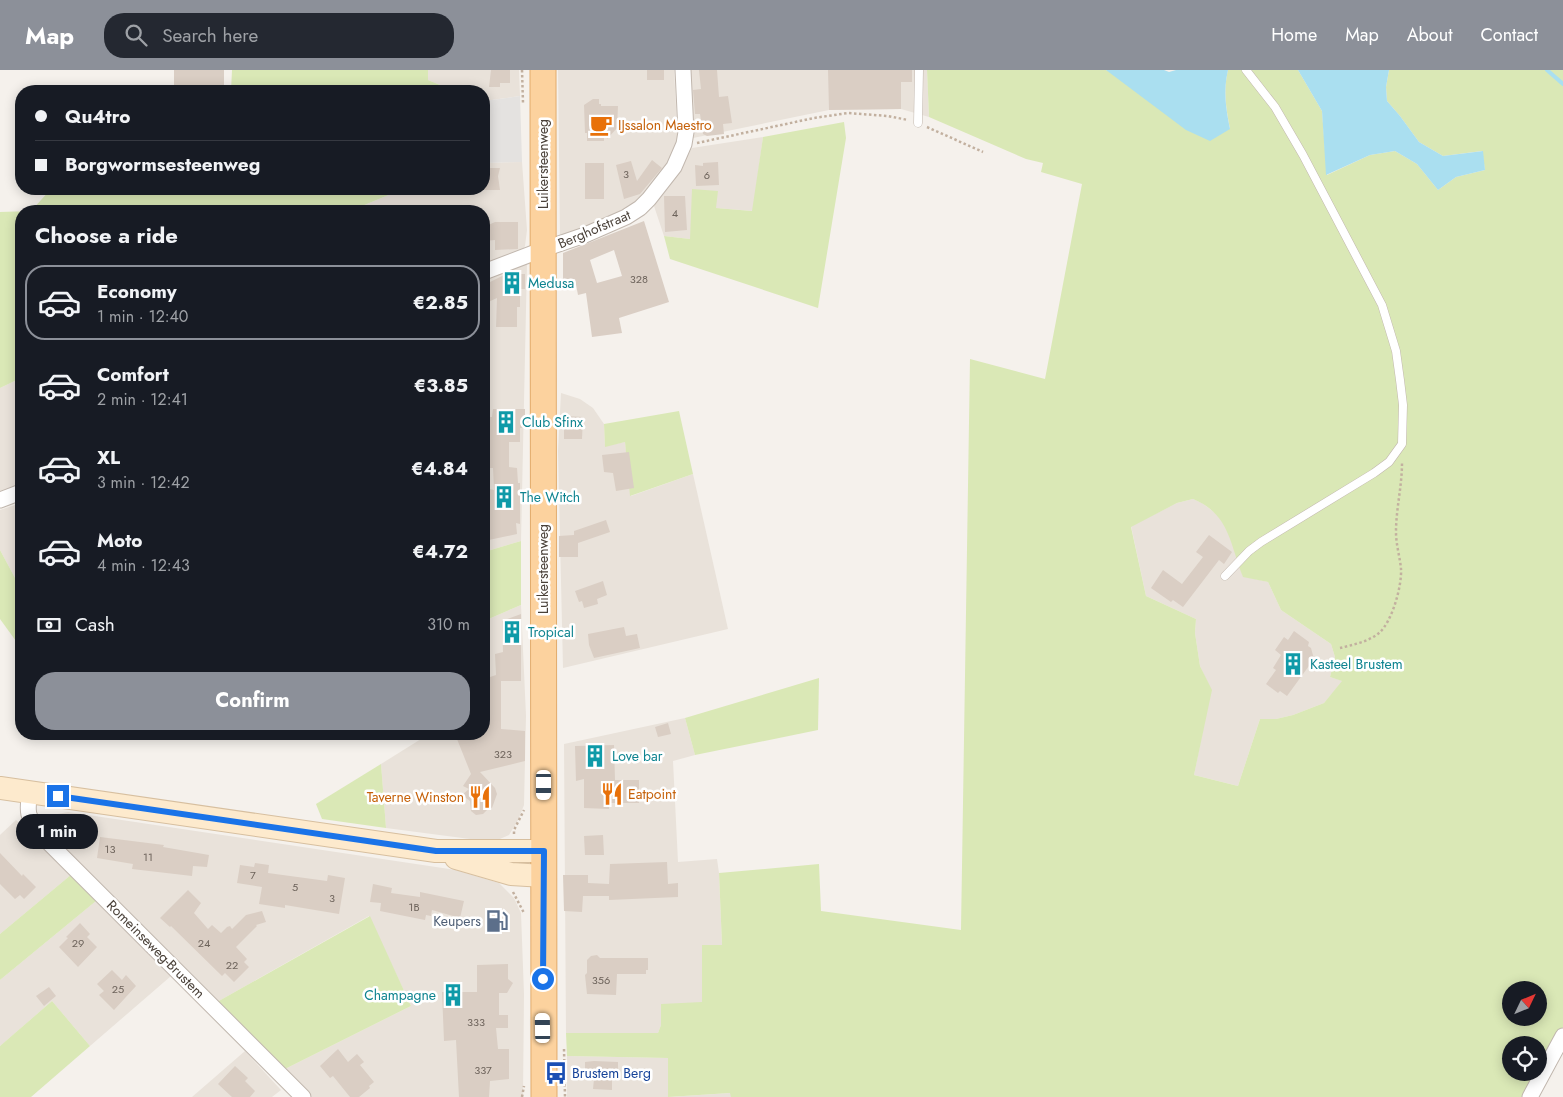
<!DOCTYPE html>
<html lang="en">
<head>
<meta charset="utf-8">
<style>
	body { margin:0; font-family:Jost,sans-serif; background:#242831; color:#f1f3f6; height:100vh; display:flex; flex-direction:column; font-size:19px; white-space:nowrap }
	* { box-sizing:border-box; margin:0 }
	p { font-size:16px; color:#9ea1a6 }
	.icon { flex:none; width:28px; height:28px; fill:none; stroke:currentColor; stroke-width:2; stroke-linecap:round; stroke-linejoin:round }
	.map { position:relative; flex:1; overflow:hidden }
	.drawer { position:absolute; left:15px; top:135px; width:475px; height:535px; display:flex; flex-direction:column; background:#171b24; border-radius:20px; box-shadow:0 2px 12px #0003 }
	.drawer>* { flex:none }
	.guide { position:absolute; left:15px; top:15px; width:475px; height:110px; border-radius:20px; box-shadow:0 2px 12px #0003; display:grid; align-content:center; height:110px; padding:0 20px; background:#171b24 }
	.needle { width:32px; rotate:47deg }
	.fabs { position:absolute; left:1502px; top:911px; display:grid; gap:10px }
	.fabs a { display:grid; place-items:center; width:45px; height:45px; border-radius:50%; background:#171b24; box-shadow:0 2px 12px #0003; font-size:25px }
	.end { position:absolute; width:22px; height:22px; margin:-11px; border:6px solid #1a73e8; background:#fff; box-shadow:0 0 0 2px #fff }
	.from { border-radius:50% }
	.bubble { position:absolute; height:35px; border-radius:18px; background:#171b24; box-shadow:0 2px 12px #0003; font-size:16px; font-weight:700; line-height:35px; text-align:center }
	.car { position:absolute; width:15px; height:30px; margin:-15px -8px; border-radius:6px; box-shadow:0 0 4px 1px #0007; background:linear-gradient(#fff 24%,#345 0 40%,#fff 0 76%,#345 0 86%,#fff 0) }
	.guide b { display:flex; align-items:center; gap:18px; height:48px; font-size:19px }
	.guide b+b { border-top:1px solid #363941 }
	.guide i { width:12px; height:12px; background:#f1f3f6 }
	ul { padding:0; list-style:none }
	li { display:flex; align-items:center; gap:15px; height:75px; margin:0 10px 8px; padding:0 10px; border:2px solid transparent; border-radius:20px }
	li div { flex:1 }
	li b { display:block; font-size:19px }
	li em { font-style:normal; font-weight:700 }
	li.on { border-color:#8c9099 }
	li>.icon { width:45px; height:45px; stroke-width:1.5 }
	h2 { padding:0 20px; font-size:22px; line-height:60px }
	.pay { display:flex; align-items:center; gap:12px; height:55px; padding:0 20px; font-size:19px }
	.pay p { margin-inline-start:auto }
	.button { display:flex; gap:10px; margin-top:auto; padding:10px 20px }
	.button a { flex:1; height:58px; border-radius:20px; background:#8c9099; color:#fff; font-size:20px; font-weight:700; line-height:58px; text-align:center }
	header { display:flex; align-items:center; gap:30px; box-sizing:border-box; height:70px; padding:0 25px; background:#8c9099; color:#fff }
	header strong { font-size:24px }
	nav { display:flex; gap:28px; margin-inline-start:auto; font-size:18px }
	.search { width:350px; height:45px; background:#242831; display:flex; align-items:center; gap:12px; box-sizing:border-box; padding:0 18px; border-radius:20px; color:#9ea1a6; font-size:19px }
	.map>svg:first-child { display:block }
</style>
</head>
<body>
<header>
<strong>Map</strong>
<div class="search"><svg class="icon" aria-label="search" viewBox="0 0 24 24"><circle cx="10" cy="10" r="6"/><path d="M15 15l6 6"/></svg>Search here</div>
<nav><a>Home</a><a>Map</a><a>About</a><a>Contact</a></nav>
</header>
<div class="map">
<svg width="1563" height="1027" viewBox="0 0 1563 1027">
	<rect width="100%" height="100%" fill="#f5f1ec"/>
	<!-- residential -->
	<g fill="#e9e2da">
		<polygon points="428,0 519,0 520,26 484,31 484,21 442,21 440,15 428,10"/>
		<polygon points="558,0 674,0 678,74 673,86 646,126 624,141 560,168"/>
		<polygon points="688,0 927,0 929,47 901,39 829,40 693,68"/>
		<polygon points="763,67 753,141 716,138 690,169 664,166 654,136 671,114 692,78"/>
		<polygon points="522,92 527,160 525,176 522,182 484,199 484,141 350,141 403,119 484,119 484,93"/>
		<polygon points="527,193 521,471 484,482 484,209"/>
		<polygon points="21,308 21,417 0,425 0,318"/>
		<polygon points="561,323 580,329 593,338 604,354 605,376 625,372 631,426 693,404 728,559 563,598 558,381"/>
		<polygon points="1193,429 1202,433 1218,445 1228,460 1243,506 1268,512 1281,540 1331,574 1335,587 1330,607 1343,611 1324,633 1293,645 1276,649 1260,649 1238,716 1194,705 1211,620 1200,596 1195,563 1196,549 1146,526 1131,456 1177,433"/>
		<polygon points="21,433 21,519 0,480 0,440"/>
		<polygon points="521,535 526,646 524,735 518,750 509,765 493,772 386,758 381,694 429,664 484,664 484,551"/>
		<polygon points="685,648 695,685 673,691 678,792 717,789 719,803 722,875 702,875 702,932 661,955 658,963 566,963 564,674"/>
		<polygon points="68,742 456,800 499,813 514,828 521,843 524,924 523,1027 311,1027 285,999 411,936 369,846 217,932 52,769 45,756 47,746"/>
		<polygon points="16,750 72,804 0,864 0,765"/>
		<polygon points="96,831 171,906 90,976 52,931 0,976 0,910"/>
		<polygon points="245,981 281,1020 272,1027 192,1027"/>
		<polygon points="567,986 668,988 668,1027 731,1023 731,1027 567,1027"/>
	</g>
	<!-- green -->
	<g fill="#dae8b6" fill-rule="evenodd">
		<polygon points="232,0 428,0 428,10 440,15 442,21 231,21"/>
		<path d="M927,0H1106L1230,59C1226,38 1223,21 1228,0H1298L1322,41L1327,105L1370,85L1395,81L1417,94L1438,120L1456,107L1485,100L1482,81L1443,86L1419,72L1400,46L1387,31L1386,17L1389,0H1563V957L1527,1027H731L730,1023L668,1027V988L567,986L566,963H658L661,955V934L702,932V875H722L719,803L819,794L821,841L961,860L970,289L1045,309L1082,114L1041,102L1043,93L1026,89L929,47ZM1193,429C1230,444 1230,475 1243,507L1268,512L1281,540L1331,574L1335,587L1330,607L1342,611L1324,633L1293,645L1276,649H1260L1238,716L1194,705L1212,620L1200,596L1195,563L1196,549L1146,526L1131,457L1177,433ZM1511,920H1539V948H1511ZM1511,975H1539V1002H1511Z"/>
		<polygon points="844,52 846,68 818,238 670,189 664,166 690,169 692,119 718,121 716,138 752,141 763,67"/>
		<polygon points="51,119 403,119 350,141 21,141 21,308 0,318 0,142 31,141"/>
		<polygon points="679,341 693,404 630,426 625,372 605,377 604,354"/>
		<polygon points="521,471 521,535 484,551 484,482"/>
		<polygon points="0,480 21,519 21,578 0,549"/>
		<polygon points="819,608 818,660 695,685 685,648"/>
		<polygon points="381,694 386,758 322,749 316,734"/>
		<polygon points="72,804 96,831 0,910 0,864"/>
		<polygon points="370,846 411,936 285,999 217,932"/>
		<polygon points="52,931 90,976 31,1027 0,1027 0,976"/>
	</g>
	<!-- parking -->
	<polygon fill="#e4e2e0" points="520,26 522,92 484,93 484,31"/>
	<!-- water -->
	<g fill="#aadff0">
		<path d="M1106,0H1164L1169,2L1176,0H1228C1223,21 1226,39 1230,59L1210,71L1186,60Z"/>
		<polygon points="1298,0 1389,0 1386,17 1387,31 1400,46 1419,72 1443,86 1483,81 1485,100 1456,107 1438,120 1417,94 1395,81 1370,85 1326,105 1322,41"/>
	</g>
	<g fill="none" stroke-linecap="round" stroke-linejoin="round">
		<!-- stream -->
		<polyline stroke="#aadff0" stroke-width="4" points="1547,0 1563,14"/>
	</g>
	<!-- building -->
	<g fill="#dacec4" fill-rule="evenodd">
		<rect x="174" y="0" width="50" height="21"/>
		<polygon points="491,0 510,0 510,13 500,13 500,17 489,17"/>
		<rect x="647" y="0" width="17" height="10"/>
		<polygon points="699,0 717,0 719,27 728,26 732,53 723,54 724,64 707,66 703,64 700,44 695,44 693,20 701,19"/>
		<polygon points="828,0 912,0 912,12 901,12 901,39 829,40"/>
		<polygon points="593,29 599,29 599,34 601,34 601,36 618,36 617,58 607,69 606,62 604,62 604,71 587,71 587,63 585,63 584,35"/>
		<polygon points="652,90 662,98 640,124 624,129 616,95 631,91 637,111"/>
		<polygon points="718,92 719,115 696,116 695,95 703,96 703,93"/>
		<rect x="585" y="93" width="19" height="36"/>
		<polygon points="484,98 500,98 498,106 500,120 484,120"/>
		<polygon points="664,126 685,126 687,160 665,162"/>
		<path d="M644,151L669,232L619,248L622,263L592,267L586,223L578,225L575,209H563V183ZM614,180L622,206L597,213L590,190Z"/>
		<polygon points="495,152 518,152 518,179 495,180 495,170 484,171 484,157"/>
		<polygon points="506,204 525,204 525,219 520,219 520,237 517,237 517,257 496,257 497,228 484,234 484,215"/>
		<polygon points="493,339 525,339 525,358 520,358 520,372 509,372 509,397 517,398 518,413 520,413 520,454 516,453 517,464 484,471 484,436 489,435 489,419 494,420 493,398 484,398 485,358 484,358 484,347 492,347"/>
		<polygon points="564,346 583,347 582,369 564,369"/>
		<polygon points="629,382 634,418 616,421 613,403 604,402 602,385"/>
		<polygon points="606,450 610,462 578,473 578,487 559,487 559,466 574,465 574,461"/>
		<polygon points="1209,465 1232,482 1224,494 1219,490 1183,537 1173,530 1171,532 1151,518 1163,500 1182,514 1203,487 1196,482"/>
		<polygon points="603,511 607,525 597,529 598,534 584,538 582,531 579,532 575,521"/>
		<polygon points="521,544 521,611 501,611 501,659 525,661 525,691 480,702 495,718 497,724 492,738 490,737 483,744 476,745 471,741 470,731 462,725 469,719 463,716 471,704 455,664 484,664 484,609 496,605 495,584 503,582 502,551"/>
		<polygon points="624,557 626,566 637,564 640,578 594,588 589,575 588,564"/>
		<polygon points="1294,561 1309,572 1308,576 1311,578 1314,589 1287,626 1280,621 1278,623 1266,614 1276,600 1273,598 1281,585 1275,580 1284,567 1288,570"/>
		<polygon points="668,653 671,664 658,667 655,657"/>
		<polygon points="614,675 615,710 639,710 639,733 609,733 609,739 584,738 584,709 576,711 575,676"/>
		<polygon points="603,765 604,785 585,785 584,766"/>
		<polygon points="100,767 164,775 163,777 209,785 207,797 193,796 192,806 132,799 133,794 97,788"/>
		<polygon points="0,783 22,806 23,804 36,817 24,829 20,825 15,829 0,814"/>
		<polygon points="667,792 668,814 678,813 678,827 609,830 609,826 583,826 582,842 564,841 563,805 588,805 588,813 609,814 610,794"/>
		<polygon points="255,793 269,795 268,803 327,811 328,805 345,808 339,844 285,835 285,838 259,834 262,817 237,813 240,795 254,797"/>
		<polygon points="373,814 392,818 391,823 420,827 420,822 464,831 460,848 432,840 431,846 426,845 425,850 380,841 381,833 370,832"/>
		<polygon points="188,820 201,833 194,843 208,859 212,855 221,863 227,857 230,856 232,859 246,845 262,841 266,852 256,855 257,856 236,877 247,889 244,892 249,897 234,912 225,903 222,906 171,856 170,857 160,848"/>
		<polygon points="80,853 90,864 87,867 97,877 78,897 59,877 68,868 66,867"/>
		<polygon points="597,885 600,888 648,888 648,900 646,900 646,904 617,904 616,925 587,924 585,905 587,903 587,890 591,886"/>
		<polygon points="508,894 508,909 513,913 507,923 499,923 499,945 508,945 508,958 496,958 498,979 509,979 509,1009 490,1011 489,1027 459,1027 456,970 444,971 442,922 477,922 477,895"/>
		<polygon points="112,900 122,910 126,905 136,916 114,940 99,925 104,921 97,914"/>
		<polygon points="49,917 56,926 44,936 36,926"/>
		<polygon points="338,979 348,992 357,984 364,992 360,995 374,1012 369,1016 370,1018 359,1027 350,1027 333,1006 330,1008 320,996"/>
		<polygon points="594,991 618,992 618,1009 612,1009 612,1020 593,1019 594,1009 585,1008 585,992"/>
		<polygon points="235,996 248,1008 245,1011 255,1021 250,1027 232,1027 218,1014"/>
	</g>
	<g fill="none" stroke-linecap="round" stroke-linejoin="round">
		<defs>
			<g id="lane">
				<polyline points="918,53 919,0"/>
				<polyline points="1225,506 1249,481 1261,472 1374,403 1389,392 1402,374 1403,335 1400,310 1396,281 1382,235 1303,85 1275,37 1246,0"/>
			</g>
			<g id="street">
				<polyline points="484,202 544,179 585,165 626,147 640,138 649,129 674,97 684,74 686,62 683,0"/>
				<polyline points="0,430 21,422"/>
				<path d="M30,722C26,745 28,746 41,765L303,1027"/>
				<polyline points="1530,1027 1563,966"/>
			</g>
			<g id="secondary">
				<polyline points="0,718 436,781 544,781"/>
				<polyline points="456,788 511,804 544,806"/>
			</g>
			<polyline id="primary" points="543,0 544,1027"/>
		</defs>
		<!-- lane casing -->
		<use href="#lane" stroke="#c1b7ae" stroke-width="9"/>
		<!-- street casing -->
		<use href="#street" stroke="#c1b7ae" stroke-width="17"/>
		<!-- secondary casing -->
		<use href="#secondary" stroke="#d7bf9f" stroke-width="24"/>
		<!-- primary casing -->
		<use href="#primary" stroke="#e2ac6d" stroke-width="27"/>
		<!-- path -->
		<g stroke="#c2b09f" stroke-width="2.5" stroke-dasharray="2.5 2.5" stroke-linecap="butt">
			<polyline points="522,0 523,33"/>
			<polyline points="927,57 983,82"/>
			<polyline points="697,73 814,48 848,43 888,46 908,50"/>
			<path d="M1340,578C1352,575 1368,572 1379,563C1392,552 1402,516 1401,499C1400,487 1396,475 1396,462C1396,439 1402,416 1402,393"/>
			<polyline points="514,764 514,760 524,740"/>
			<polyline points="513,822 524,843"/>
			<polyline points="564,979 565,1027"/>
			<polyline points="522,1027 524,1016"/>
		</g>
		<!-- lane -->
		<use href="#lane" stroke="#fff" stroke-width="8"/>
		<!-- street -->
		<use href="#street" stroke="#fff" stroke-width="15"/>
		<!-- secondary -->
		<use href="#secondary" stroke="#fdeacd" stroke-width="22"/>
		<!-- primary -->
		<use href="#primary" stroke="#fcd29e" stroke-width="25"/>
	</g>
	<g fill="none" stroke-linecap="round" stroke-linejoin="round">
		<!-- route -->
		<polyline stroke="#1a73e8" stroke-width="6" points="58,726 436,781 544,781 543,909"/>
	</g>
	<!-- icons -->
	<defs>
		<symbol id="cafe-bare" viewBox="-9 -9 18 18"><path d="M-5.5-4.5H6V0H3Q3 3.5 0 3.5H-2.5Q-5.5 3.5-5.5 0ZM3-3.2v2h1.7v-2ZM-6 4.5H4V6H-6Z" fill="#e8710a" stroke="#fff" stroke-width="2.5" paint-order="stroke"/></symbol>
		<symbol id="building-bare" viewBox="-9 -9 18 18"><path d="M-4-6H4V6H1V3H-1V6H-4ZM-2.5-4.3h1.7v1.8h-1.7ZM.8-4.3h1.7v1.8H.8ZM-2.5-1h1.7V.8h-1.7ZM.8-1h1.7V.8H.8Z" fill="#0f9aa8" stroke="#fff" stroke-width="2.5" paint-order="stroke"/></symbol>
		<symbol id="restaurant-bare" viewBox="-9 -9 18 18"><path d="M-5-6h1v4h1v-4h1v4h1v-4h1v5L-1.5 .5V6h-2V.5L-5-1ZM5-6V6H3V1.5H1.5Q1.5-4 5-6Z" fill="#e8710a" stroke="#fff" stroke-width="2.5" paint-order="stroke"/></symbol>
		<symbol id="fuel-bare" viewBox="-9 -9 18 18"><path d="M-5.5-6h7V0h2V4h1.3V-2.5L3-4.5l.8-.8L6-3V5H2.5V1h-1V6h-7ZM-4.2-4.7v3.2H.2V-4.7Z" fill="#5c6f8a" stroke="#fff" stroke-width="2.5" paint-order="stroke"/></symbol>
		<symbol id="bus-bare" viewBox="-9 -9 18 18"><path d="M-5-6H5V4H4V6H2V4H-2V6H-4V4H-5ZM-3.5-4V0h7V-4ZM-3.5 1.2v1.5H-2V1.2ZM2 1.2v1.5H3.5V1.2Z" fill="#1a4fb4" stroke="#fff" stroke-width="2.5" paint-order="stroke"/></symbol>
	</defs>
	<g fill-rule="evenodd">
		<use href="#cafe-bare" x="585" y="39" width="32" height="32"/>
		<use href="#building-bare" x="496" y="197" width="32" height="32"/>
		<use href="#building-bare" x="490" y="336" width="32" height="32"/>
		<use href="#building-bare" x="488" y="411" width="32" height="32"/>
		<use href="#building-bare" x="496" y="546" width="32" height="32"/>
		<use href="#building-bare" x="1277" y="578" width="32" height="32"/>
		<use href="#building-bare" x="579" y="670" width="32" height="32"/>
		<use href="#restaurant-bare" x="596" y="708" width="32" height="32"/>
		<use href="#restaurant-bare" x="464" y="711" width="32" height="32"/>
		<use href="#fuel-bare" x="481" y="835" width="32" height="32"/>
		<use href="#building-bare" x="437" y="909" width="32" height="32"/>
		<use href="#bus-bare" x="540" y="987" width="32" height="32"/>
	</g>
	<g text-anchor="middle" stroke-width="5" stroke-linejoin="round" paint-order="stroke">
		<!-- number labels -->
		<g font-size="11" fill="#6e645c">
			<text x="626" y="108">3</text>
			<text x="707" y="109">6</text>
			<text x="675" y="147">4</text>
			<text x="639" y="213">328</text>
			<text x="503" y="688">323</text>
			<text x="110" y="783">13</text>
			<text x="148" y="791">11</text>
			<text x="253" y="809">7</text>
			<text x="295" y="821">5</text>
			<text x="332" y="832">3</text>
			<text x="414" y="841">1B</text>
			<text x="78" y="877">29</text>
			<text x="204" y="877">24</text>
			<text x="232" y="899">22</text>
			<text x="601" y="914">356</text>
			<text x="118" y="923">25</text>
			<text x="476" y="956">333</text>
			<text x="483" y="1004">337</text>
		</g>
		<!-- food labels -->
		<g font-size="14" fill="#c56008" stroke="#fff" text-anchor="start">
			<text x="618" y="60">IJssalon Maestro</text>
			<text x="628" y="729">Eatpoint</text>
			<text x="464" y="732" text-anchor="end">Taverne Winston</text>
		</g>
		<!-- street labels -->
		<g font-size="14" fill="#4a4139" stroke="#fff">
			<text transform="translate(543 94) rotate(-90)" y="5">Luikersteenweg</text>
			<text transform="translate(594 159) rotate(-23)" y="5">Berghofstraat</text>
			<text transform="translate(543 499) rotate(-90)" y="5">Luikersteenweg</text>
			<text transform="translate(156 879) rotate(45)" y="5">Romeinseweg-Brustem</text>
		</g>
		<!-- culture labels -->
		<g font-size="14" fill="#0d838f" stroke="#fff" text-anchor="start">
			<text x="528" y="218">Medusa</text>
			<text x="522" y="357">Club Sfinx</text>
			<text x="520" y="432">The Witch</text>
			<text x="528" y="567">Tropical</text>
			<text x="1310" y="599">Kasteel Brustem</text>
			<text x="612" y="691">Love bar</text>
			<text x="436" y="930" text-anchor="end">Champagne</text>
		</g>
		<!-- service labels -->
		<g font-size="14" fill="#4e5e75" stroke="#fff" text-anchor="end">
			<text x="481" y="856">Keupers</text>
		</g>
		<!-- transit labels -->
		<g font-size="14" fill="#164399" stroke="#fff" text-anchor="start">
			<text x="572" y="1008">Brustem Berg</text>
		</g>
	</g>
</svg>
<div class="fabs">
<a><svg class="needle" viewBox="-14 -14 28 28"><path d="M0-13l5 13h-10z" fill="#e53935"/><path d="M0 13l5-13h-10z" fill="#9ea1a6"/></svg></a>
<a><svg class="icon" aria-label="locate" viewBox="0 0 24 24"><circle cx="12" cy="12" r="6"/><path d="M12 2v4M12 18v4M2 12h4M18 12h4"/></svg></a>
</div>
<i class="end from" style="left:543px;top:909px"></i>
<i class="end" style="left:58px;top:726px"></i>
<div class="bubble" style="left:16px;top:744px;width:82px">1 min</div>
<i class="car" style="left:544px;top:715px;rotate:180deg"></i>
<i class="car" style="left:543px;top:958px;rotate:359deg"></i>
<div class="guide">
<b><i class="from"></i>Qu4tro</b>
<b><i></i>Borgwormsesteenweg</b>
</div>
<section class="drawer">
<h2>Choose a ride</h2>
<ul>
<li class="on"><svg class="icon" aria-label="car" viewBox="0 0 24 24"><path d="M5 17H2v-5l4-1 3-4h7l3 4 3 1v5h-3M9 17h6M6 11h13"/><circle cx="7" cy="17" r="2"/><circle cx="17" cy="17" r="2"/></svg><div><b>Economy</b><p>1 min · 12:40</p></div><em>€2.85</em></li>
<li><svg class="icon" aria-label="car" viewBox="0 0 24 24"><path d="M5 17H2v-5l4-1 3-4h7l3 4 3 1v5h-3M9 17h6M6 11h13"/><circle cx="7" cy="17" r="2"/><circle cx="17" cy="17" r="2"/></svg><div><b>Comfort</b><p>2 min · 12:41</p></div><em>€3.85</em></li>
<li><svg class="icon" aria-label="car" viewBox="0 0 24 24"><path d="M5 17H2v-5l4-1 3-4h7l3 4 3 1v5h-3M9 17h6M6 11h13"/><circle cx="7" cy="17" r="2"/><circle cx="17" cy="17" r="2"/></svg><div><b>XL</b><p>3 min · 12:42</p></div><em>€4.84</em></li>
<li><svg class="icon" aria-label="car" viewBox="0 0 24 24"><path d="M5 17H2v-5l4-1 3-4h7l3 4 3 1v5h-3M9 17h6M6 11h13"/><circle cx="7" cy="17" r="2"/><circle cx="17" cy="17" r="2"/></svg><div><b>Moto</b><p>4 min · 12:43</p></div><em>€4.72</em></li>
</ul>
<div class="pay"><svg class="icon" aria-label="cash" viewBox="0 0 24 24"><path d="M3 7h18v10H3z"/><circle cx="12" cy="12" r="2"/></svg>Cash<p>310 m</p></div>
<div class="button"><a>Confirm</a></div>
</section>
</div>
</body>
</html>
